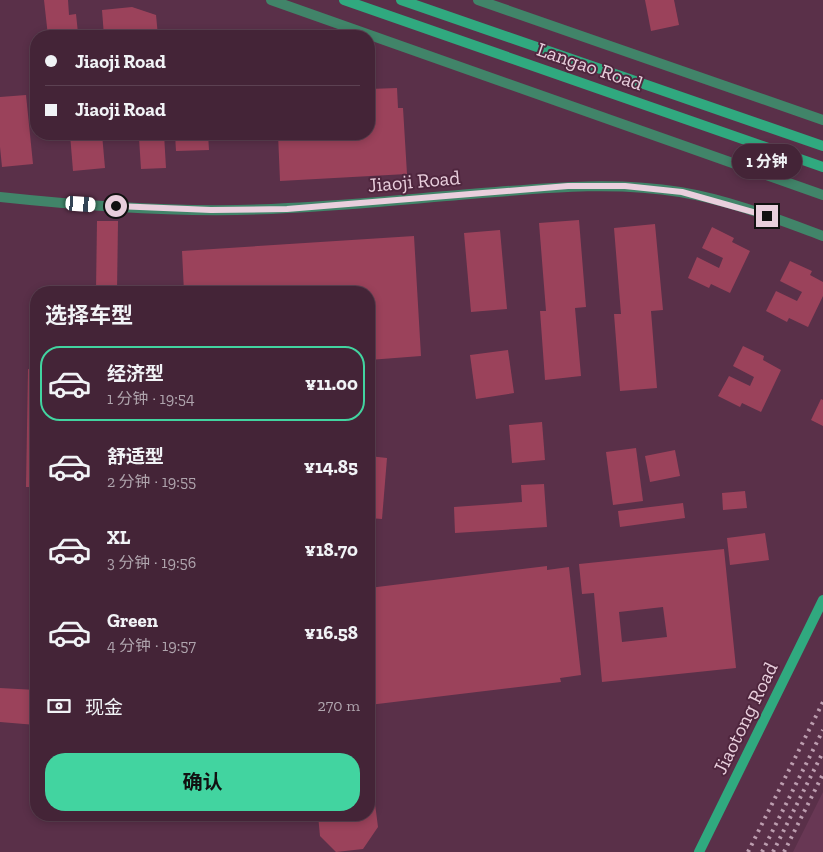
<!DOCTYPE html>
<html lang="zh">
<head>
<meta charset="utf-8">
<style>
	body { margin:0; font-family:"Zilla Slab","Noto Sans SC",serif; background:#4b2c3f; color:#f1f3f6; height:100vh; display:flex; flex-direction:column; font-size:19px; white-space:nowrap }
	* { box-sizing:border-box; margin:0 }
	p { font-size:16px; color:#afa4ad }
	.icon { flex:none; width:28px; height:28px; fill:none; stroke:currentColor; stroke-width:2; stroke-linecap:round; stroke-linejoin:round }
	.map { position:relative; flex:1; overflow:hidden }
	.panel { position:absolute; left:30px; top:286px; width:345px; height:535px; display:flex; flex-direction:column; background:#442437; border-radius:20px; box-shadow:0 2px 8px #0003,0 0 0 1px #5c4152 }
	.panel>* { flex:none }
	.top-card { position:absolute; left:30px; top:30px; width:345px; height:110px; border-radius:20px; box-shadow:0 2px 8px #0003,0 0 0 1px #5c4152; display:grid; align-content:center; height:110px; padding:0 15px; background:#442437 }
	.end { position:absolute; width:22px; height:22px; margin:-11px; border:6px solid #e9cfdd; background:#111; box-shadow:0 0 0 2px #111 }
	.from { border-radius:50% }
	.bubble { position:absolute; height:35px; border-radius:18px; background:#442437; box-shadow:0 2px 8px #0003,0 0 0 1px #5c4152; font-size:16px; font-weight:700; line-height:35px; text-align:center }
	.car { position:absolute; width:15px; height:30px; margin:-15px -8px; border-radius:6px; box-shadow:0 0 4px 1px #0007; background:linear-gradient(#fff 24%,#345 0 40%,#fff 0 76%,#345 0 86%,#fff 0) }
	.top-card b { display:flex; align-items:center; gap:18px; height:48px; font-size:19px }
	.top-card b+b { border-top:1px solid #5c4152 }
	.top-card i { width:12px; height:12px; background:#f1f3f6 }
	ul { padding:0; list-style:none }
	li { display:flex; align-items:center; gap:15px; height:75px; margin:0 10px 8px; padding:0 5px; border:2px solid transparent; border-radius:20px }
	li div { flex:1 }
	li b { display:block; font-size:19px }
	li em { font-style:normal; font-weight:700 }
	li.selected { border-color:#42d4a0 }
	li>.icon { width:45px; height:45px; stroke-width:1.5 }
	h2 { padding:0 15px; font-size:22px; line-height:60px }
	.pay { display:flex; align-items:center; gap:12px; height:55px; padding:0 15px; font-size:19px }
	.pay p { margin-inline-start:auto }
	.primary-button { display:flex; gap:10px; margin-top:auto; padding:10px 15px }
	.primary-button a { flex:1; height:58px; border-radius:20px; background:#42d4a0; color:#111; font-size:20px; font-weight:700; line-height:58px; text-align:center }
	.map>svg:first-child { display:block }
</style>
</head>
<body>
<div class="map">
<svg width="823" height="852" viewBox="0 0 823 852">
	<rect width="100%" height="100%" fill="#5a3049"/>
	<!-- built -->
	<polygon fill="#683754" points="823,792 823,852 793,852"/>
	<!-- building -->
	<g fill="#9b425b" fill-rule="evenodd">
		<polygon points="44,0 68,0 69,15 76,14 78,33 71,34 71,36 48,36"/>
		<polygon points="645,0 674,0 679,25 651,31"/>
		<polygon points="132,7 156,15 158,36 104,36 102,10"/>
		<polygon points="397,88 398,108 403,108 407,174 280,181 278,134 369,134 369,89"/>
		<polygon points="26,95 33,164 2,167 0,147 0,97"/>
		<polygon points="70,134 102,134 105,168 73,171"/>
		<polygon points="132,134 164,134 166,168 141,169 139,138 133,138"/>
		<polygon points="175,134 208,134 209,150 176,151"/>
		<polygon points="579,220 586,307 575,308 581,376 545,380 540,311 546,311 539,223"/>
		<polygon points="97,221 118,221 117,292 96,292"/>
		<polygon points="655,224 663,310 651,311 657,388 620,391 614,314 621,314 614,228"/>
		<polygon points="712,227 734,238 732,242 750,251 730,293 711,284 709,288 688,278 697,257 719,268 723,258 702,248"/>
		<polygon points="500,230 507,309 471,312 464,233"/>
		<polygon points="414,236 421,356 369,360 369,292 184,292 182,251"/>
		<polygon points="790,261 812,271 810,275 823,282 823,296 808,327 789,318 787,322 766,311 776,291 797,301 802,292 780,281"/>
		<polygon points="743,346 764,356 763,360 781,370 761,412 742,403 740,407 718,396 729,376 750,386 754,377 733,366"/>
		<polygon points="508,350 514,393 476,399 470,355"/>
		<polygon points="28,369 36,370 36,487 26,487"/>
		<polygon points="821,399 823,400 823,426 811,420"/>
		<polygon points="542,422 545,460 512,463 509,425"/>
		<polygon points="636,448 643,501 613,505 606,452"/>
		<polygon points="675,450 680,476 650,482 645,456"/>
		<polygon points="369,456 387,458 382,519 369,518"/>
		<polygon points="544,484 547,527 455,533 454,507 522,502 521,485"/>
		<polygon points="35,489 36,489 36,516 32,516"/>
		<polygon points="745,491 747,508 723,510 722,493"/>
		<polygon points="683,503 685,518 620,527 618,511"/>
		<polygon points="765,533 769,560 730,565 727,538"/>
		<path d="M724,549L736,668L602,682L594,593L582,594L579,564ZM663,607L667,637L622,642L619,612Z"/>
		<polygon points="547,566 547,570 569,567 581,675 560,678 561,682 369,705 369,588"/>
		<polygon points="0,688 36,690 36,725 0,722"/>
		<polygon points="369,757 378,827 363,849 336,852 320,836 318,815 369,815"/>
	</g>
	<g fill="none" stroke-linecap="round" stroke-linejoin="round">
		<!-- minor -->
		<g stroke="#418469" stroke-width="10">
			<polyline points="271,0 823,195"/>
			<polyline points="478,0 823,120"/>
		</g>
		<!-- tertiary -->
		<path stroke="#418469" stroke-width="10" d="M0,197C93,207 194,214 288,208C357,205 427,197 496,192C557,187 618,182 680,192C729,200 777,219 823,236"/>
		<!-- secondary -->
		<g stroke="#30a97f" stroke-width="10">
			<polyline points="344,0 823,167"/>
			<polyline points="401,0 823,146"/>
			<polyline points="699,852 823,600"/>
		</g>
		<!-- rail -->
		<g stroke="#bc9daf" stroke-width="4" stroke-dasharray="2.5 5" stroke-linecap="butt">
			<polyline points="748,852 823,702"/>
			<polyline points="762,852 823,730"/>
			<polyline points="773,852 823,752"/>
			<polyline points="784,852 823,774"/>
		</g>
	</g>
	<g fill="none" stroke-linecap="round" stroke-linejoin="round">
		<!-- route -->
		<polyline stroke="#e9cfdd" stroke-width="6" points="116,206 211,210 287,209 568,186 625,186 682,192 767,216"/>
	</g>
	<g text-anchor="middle" stroke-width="4" stroke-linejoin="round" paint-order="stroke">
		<!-- street labels -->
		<g font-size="20" fill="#e9cfdd" stroke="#4f263e">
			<text transform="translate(590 66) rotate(19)" y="7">Langao Road</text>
			<text transform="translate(414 181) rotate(-5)" y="7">Jiaoji Road</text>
			<text transform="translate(745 718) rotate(-64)" y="7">Jiaotong Road</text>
		</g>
	</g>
</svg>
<i class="end from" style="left:116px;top:206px"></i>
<i class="end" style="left:767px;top:216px"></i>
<div class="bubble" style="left:732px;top:144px;width:70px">1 分钟</div>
<i class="car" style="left:81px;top:204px;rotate:94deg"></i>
<div class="top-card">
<b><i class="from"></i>Jiaoji Road</b>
<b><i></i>Jiaoji Road</b>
</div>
<section class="panel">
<h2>选择车型</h2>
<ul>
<li class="selected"><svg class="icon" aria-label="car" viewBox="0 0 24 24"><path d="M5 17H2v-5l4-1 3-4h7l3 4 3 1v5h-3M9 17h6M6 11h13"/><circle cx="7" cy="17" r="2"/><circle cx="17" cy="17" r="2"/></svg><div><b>经济型</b><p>1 分钟 · 19:54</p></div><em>¥11.00</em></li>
<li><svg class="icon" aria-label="car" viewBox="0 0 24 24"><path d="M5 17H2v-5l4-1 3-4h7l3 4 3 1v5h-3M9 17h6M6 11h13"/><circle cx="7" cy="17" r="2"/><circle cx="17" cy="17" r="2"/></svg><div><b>舒适型</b><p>2 分钟 · 19:55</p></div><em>¥14.85</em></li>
<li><svg class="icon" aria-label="car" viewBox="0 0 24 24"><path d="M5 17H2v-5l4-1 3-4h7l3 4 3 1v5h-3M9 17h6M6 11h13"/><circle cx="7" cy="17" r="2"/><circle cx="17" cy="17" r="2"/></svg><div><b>XL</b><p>3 分钟 · 19:56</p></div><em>¥18.70</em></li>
<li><svg class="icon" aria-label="car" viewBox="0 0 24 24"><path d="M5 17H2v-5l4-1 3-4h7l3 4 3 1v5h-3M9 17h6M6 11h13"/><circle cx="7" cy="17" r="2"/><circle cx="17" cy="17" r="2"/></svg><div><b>Green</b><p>4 分钟 · 19:57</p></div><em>¥16.58</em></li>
</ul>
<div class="pay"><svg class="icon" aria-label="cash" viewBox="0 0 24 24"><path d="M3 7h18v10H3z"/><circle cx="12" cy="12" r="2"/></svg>现金<p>270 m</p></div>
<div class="primary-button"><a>确认</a></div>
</section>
</div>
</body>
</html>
